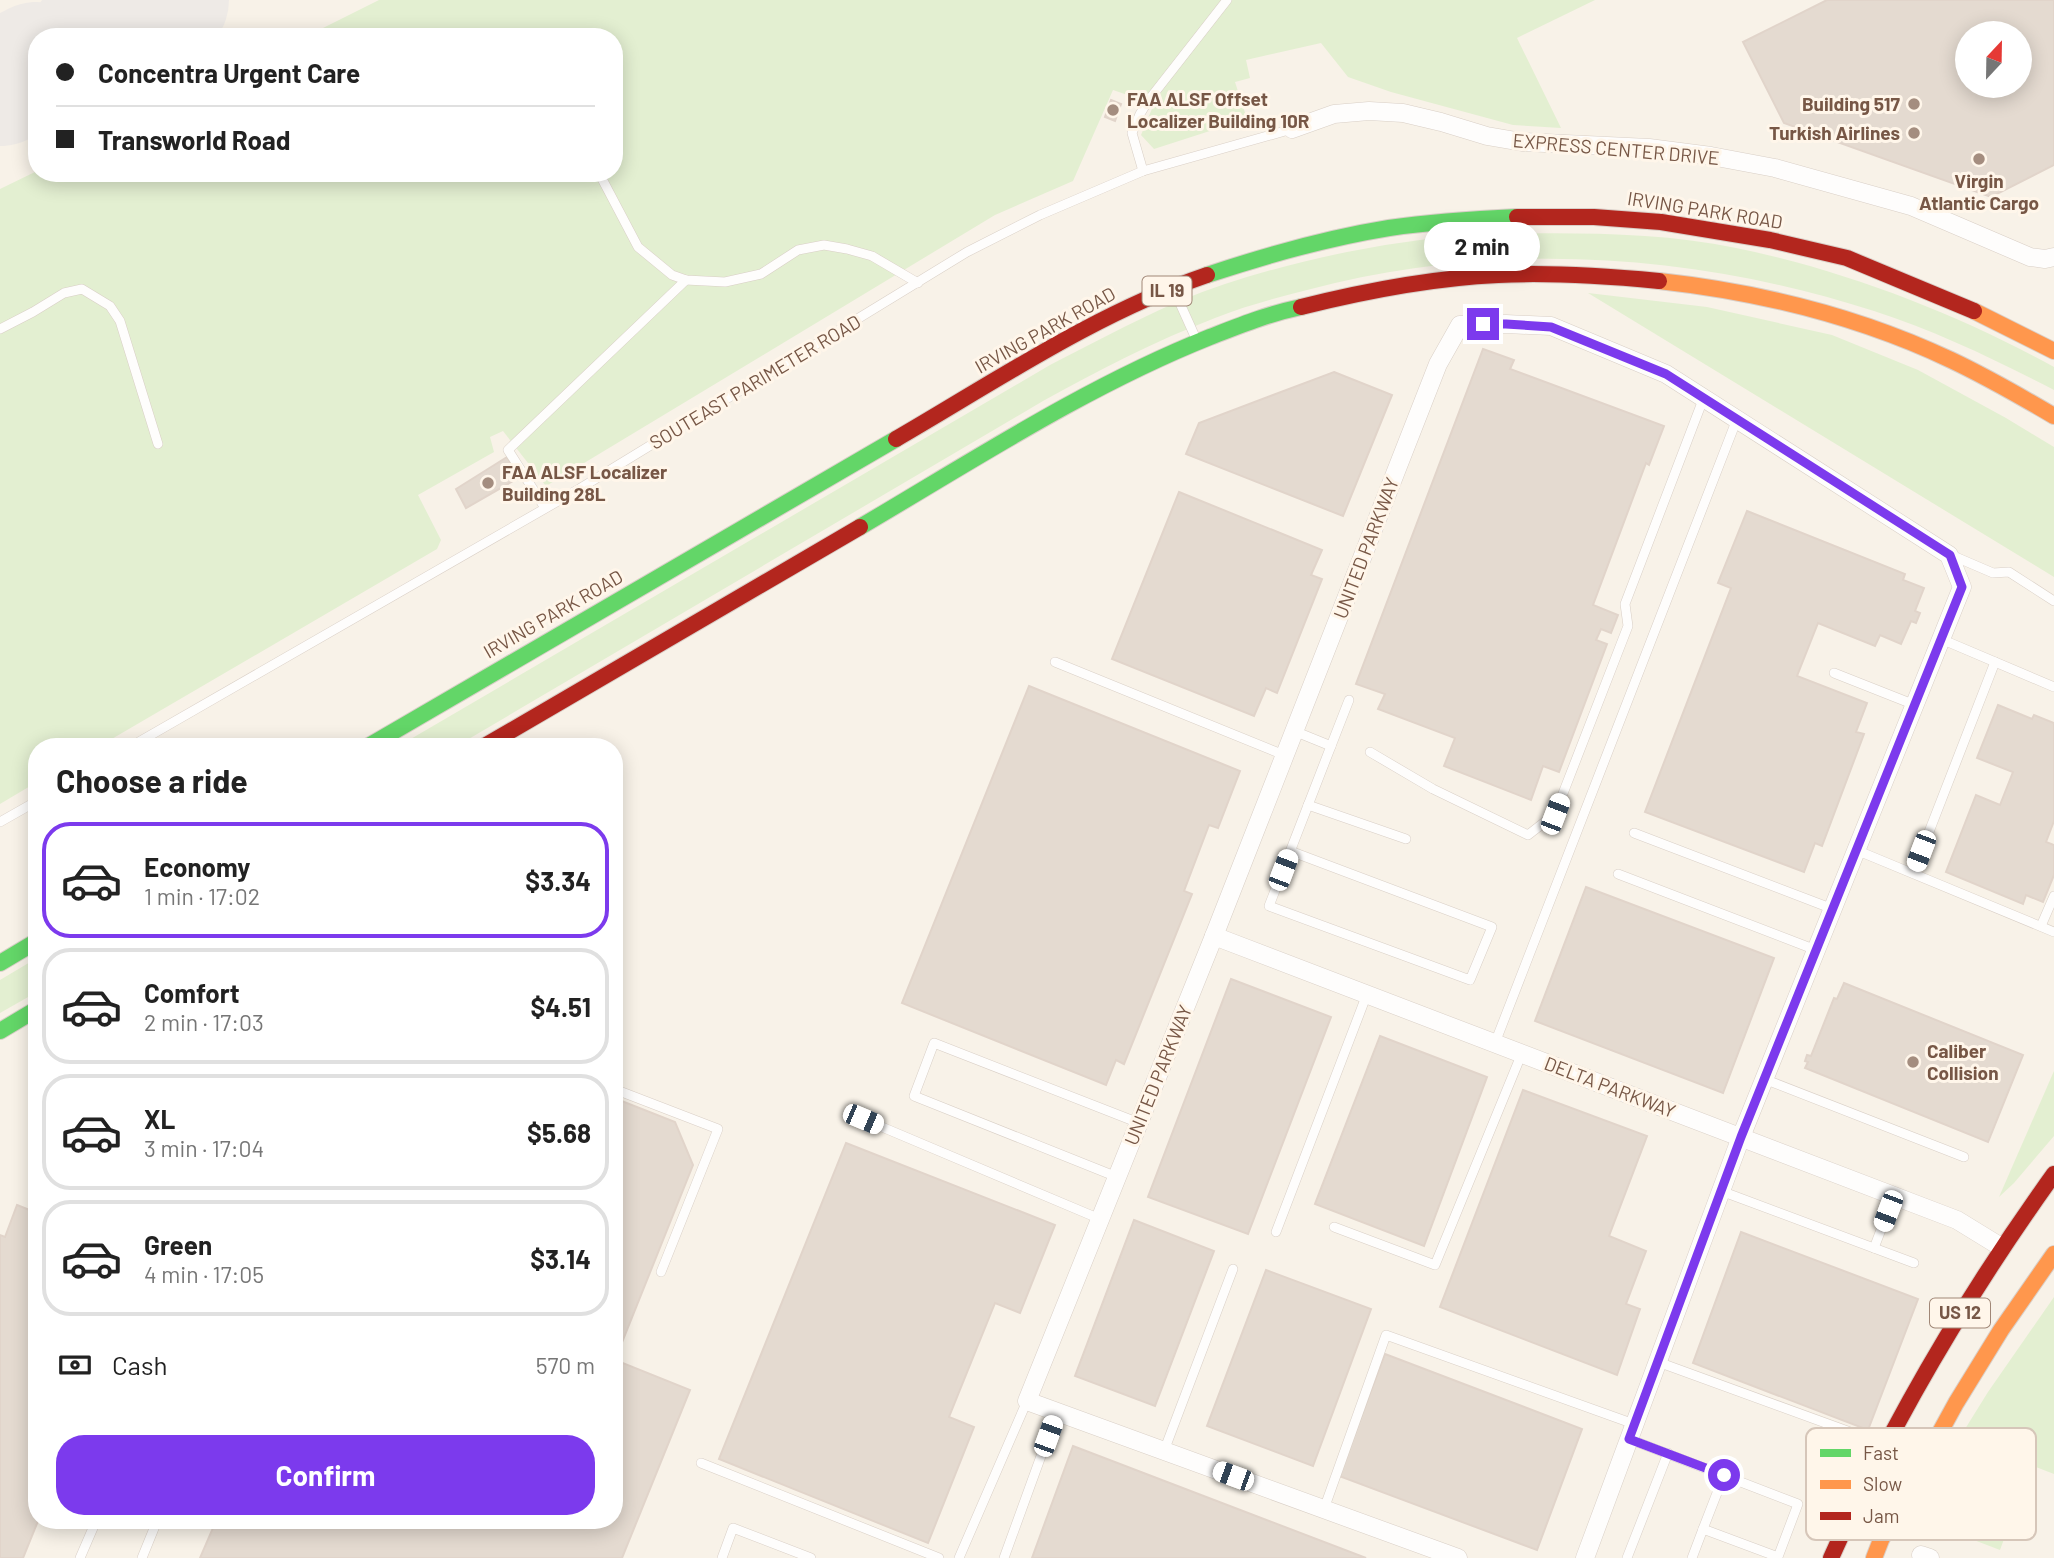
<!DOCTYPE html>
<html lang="en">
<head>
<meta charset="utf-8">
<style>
	body { margin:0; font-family:Barlow,sans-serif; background:#f6f6f6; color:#222; height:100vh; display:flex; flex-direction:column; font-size:26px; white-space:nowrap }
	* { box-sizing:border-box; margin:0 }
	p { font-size:23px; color:#767676 }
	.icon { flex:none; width:38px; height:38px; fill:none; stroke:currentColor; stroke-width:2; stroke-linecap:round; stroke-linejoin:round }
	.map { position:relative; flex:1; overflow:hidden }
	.sheet { position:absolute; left:28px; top:738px; width:595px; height:791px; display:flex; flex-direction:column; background:#fff; border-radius:28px; box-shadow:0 4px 18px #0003 }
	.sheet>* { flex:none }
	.top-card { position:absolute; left:28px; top:28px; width:595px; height:154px; border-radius:28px; box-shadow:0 4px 18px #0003; display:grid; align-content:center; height:154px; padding:0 28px; background:#fff }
	.needle { width:46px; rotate:22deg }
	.tools { position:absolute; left:1955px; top:21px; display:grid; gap:14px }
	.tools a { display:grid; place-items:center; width:77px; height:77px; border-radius:50%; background:#fff; box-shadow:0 4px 18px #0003; font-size:35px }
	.end { position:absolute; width:32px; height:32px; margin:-16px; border:9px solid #7c3aed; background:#fff; box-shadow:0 0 0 4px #fff }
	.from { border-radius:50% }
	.bubble { position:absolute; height:49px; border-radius:24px; background:#fff; box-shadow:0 4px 18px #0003; font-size:23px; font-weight:700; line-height:49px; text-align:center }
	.car { position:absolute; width:21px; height:42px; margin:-21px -10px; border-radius:9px; box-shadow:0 0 5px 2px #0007; background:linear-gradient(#fff 24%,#345 0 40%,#fff 0 76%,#345 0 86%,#fff 0) }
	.top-card b { display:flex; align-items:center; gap:24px; height:66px; font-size:26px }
	.top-card b+b { border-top:2px solid #e0e0e0 }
	.top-card i { width:18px; height:18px; background:#222 }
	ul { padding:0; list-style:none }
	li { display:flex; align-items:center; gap:21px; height:116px; margin:0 14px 10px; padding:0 14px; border:4px solid #e0e0e0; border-radius:28px }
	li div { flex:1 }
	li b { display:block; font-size:26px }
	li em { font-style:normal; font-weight:700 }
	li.on { border-color:#7c3aed }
	li>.icon { width:63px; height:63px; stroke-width:1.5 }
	h2 { padding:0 28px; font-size:32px; line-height:84px }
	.pay { display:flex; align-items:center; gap:18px; height:77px; padding:0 28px; font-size:26px }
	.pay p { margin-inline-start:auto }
	.cta { display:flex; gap:14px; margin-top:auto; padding:14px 28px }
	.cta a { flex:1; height:80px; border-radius:28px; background:#7c3aed; color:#fff; font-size:28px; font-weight:700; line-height:80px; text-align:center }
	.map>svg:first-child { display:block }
</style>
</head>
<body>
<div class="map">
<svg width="2054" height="1558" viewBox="0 0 2054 1558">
	<rect width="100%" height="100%" fill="#f8f2e8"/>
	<!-- green -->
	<g fill="#e3efd1">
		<polygon points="379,0 1595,0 1517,38 1561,128 1513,125 1391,92 1348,77 1321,43 1246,60 1250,78 1235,82 1247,119 1154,149 1141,135 1154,104 1113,90 1073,181 995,215 546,486 503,431 490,437 494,452 418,495 441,540 437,549 98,747 37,747 37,782 0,804 0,189 37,171 37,173 614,173 614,37 305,37"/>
		<path d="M1482,234C1566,233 1653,231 1736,248C1844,270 1958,314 2054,367V390C1996,360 1936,331 1874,311C1691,252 1493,240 1307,290C1276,298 1245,306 1215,318C1155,341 1099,370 1043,401L455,747H397L1050,365C1107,336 1164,304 1225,284C1308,257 1394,240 1482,234Z"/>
		<polygon points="1588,293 1707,307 1832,335 1918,370 2006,418 2054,447 2054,577"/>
		<polygon points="37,958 37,992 0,1013 0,980"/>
		<polygon points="2054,1071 2054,1136 2014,1183 1999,1197"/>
		<polygon points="2054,1297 2054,1474 2031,1465 2000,1550 1911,1516 1988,1392"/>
	</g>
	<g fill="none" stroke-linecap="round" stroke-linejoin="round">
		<!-- runway -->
		<g stroke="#eeeae6" stroke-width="126">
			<polyline points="93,37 166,0"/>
			<polyline points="0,83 37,65"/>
		</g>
	</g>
	<!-- building -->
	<g fill="#e4dad0" stroke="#e1d4ca" stroke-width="2" fill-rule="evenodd">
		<path d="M1827,0H2054V165L1991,197L1784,123L1743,42ZM1967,33H2020V86H1967Z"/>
		<polygon points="1111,100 1121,104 1115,121 1105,117"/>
		<polygon points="1483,349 1514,360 1510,369 1664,426 1649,465 1646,463 1593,605 1618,615 1611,633 1601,629 1596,640 1607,644 1559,772 1543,766 1531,800 1444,766 1455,738 1378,709 1385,694 1356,684"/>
		<polygon points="1334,372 1392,395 1343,516 1186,454 1199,423"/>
		<polygon points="507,457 520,477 466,508 456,489"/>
		<polygon points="1179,492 1322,550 1311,575 1322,579 1277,693 1266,688 1254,716 1112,659"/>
		<polygon points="1747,511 1905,574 1903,580 1924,588 1915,611 1920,613 1916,623 1911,621 1901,644 1880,635 1875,646 1818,623 1797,676 1867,703 1856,732 1864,734 1822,846 1815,843 1804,872 1645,812 1731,588 1718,583"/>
		<polygon points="1029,686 1240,771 1218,828 1209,825 1184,891 1192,894 1124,1064 1116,1060 1106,1085 902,1003"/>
		<polygon points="1998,705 2032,719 2034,715 2054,723 2054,821 2046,842 2054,845 2054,875 2043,902 2026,895 2023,904 1946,872 1976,795 2000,805 2013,772 1977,758"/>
		<polygon points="1586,887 1774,958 1723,1093 1535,1021"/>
		<polygon points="1231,979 1331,1017 1248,1234 1148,1197"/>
		<polygon points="1844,983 2023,1055 1988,1142 1805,1068 1808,1062 1805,1061 1807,1055 1811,1056 1834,998 1837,999"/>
		<polygon points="1380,1036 1487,1077 1424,1246 1315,1204"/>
		<polygon points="1523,1090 1647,1136 1609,1236 1646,1251 1626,1304 1640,1309 1617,1375 1440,1307"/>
		<polygon points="614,1098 675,1122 693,1165 615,1360 690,1390 622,1558 200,1558 216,1521 614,1521"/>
		<polygon points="846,1143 1055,1225 1020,1313 995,1303 949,1417 974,1427 928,1543 719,1459"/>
		<polygon points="17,1205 37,1213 37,1521 38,1521 23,1558 0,1558 0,1235 5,1237"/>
		<polygon points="1134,1220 1214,1251 1155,1406 1075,1376"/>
		<polygon points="1741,1232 1918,1299 1868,1430 1693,1363"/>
		<polygon points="1266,1270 1371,1309 1313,1466 1207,1426"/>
		<polygon points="1385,1354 1582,1429 1537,1550 1339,1476"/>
		<polygon points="1073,1446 1366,1558 1032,1558"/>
	</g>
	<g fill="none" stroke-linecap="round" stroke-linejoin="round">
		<defs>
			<g id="lane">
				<polyline points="1143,171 1132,133 1140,114 1148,101 1227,0"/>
				<polyline points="599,173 638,247 672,275 686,280 725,282 761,274 798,250 824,245 847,249 872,256 918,283"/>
				<polyline points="1174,290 1197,341"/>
				<polyline points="0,329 33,312 64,293 82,289 110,306 120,321 158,444"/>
				<polyline points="545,508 508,450 686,280"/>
				<polyline points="1951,555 1993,573 2009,572 2054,601"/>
				<polyline points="1941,639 2054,687"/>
				<polyline points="1055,662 1284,755"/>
				<polyline points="1834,673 1915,705"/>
				<polyline points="1331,746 1349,700"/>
				<polyline points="130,747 579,489 967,252 1040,215 1143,171 1292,129"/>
				<polyline points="1370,752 1433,789 1528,835 1555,814 1628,626 1625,604 1704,397"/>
				<polyline points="1308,805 1406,839"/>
				<polyline points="0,822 37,801"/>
				<polyline points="1634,833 1833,909"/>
				<polyline points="1856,850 2054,932"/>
				<polyline points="1290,851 1492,927 1470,980 1269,906 1331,746 1294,731"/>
				<polyline points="1913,873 1995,662"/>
				<polyline points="1618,874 1816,950"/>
				<polyline points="2041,926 2054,896"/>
				<polyline points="1495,1043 1737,419"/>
				<polyline points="1764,1079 1964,1157"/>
				<polyline points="614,1089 718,1129 661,1272"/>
				<polyline points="863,1119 1100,1219"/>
				<polyline points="1117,1177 914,1096 934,1043 1139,1123"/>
				<polyline points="1721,1191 1914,1263"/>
				<polyline points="1334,1227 1435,1265 1522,1053"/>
				<polyline points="1276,1232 1367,994"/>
				<polyline points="1874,1248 1894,1196"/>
				<polyline points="1658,1362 1853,1433"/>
				<polyline points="1629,1439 1798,1504 1778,1557 1703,1529 1692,1558"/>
				<polyline points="1164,1451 1233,1269"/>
				<polyline points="701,1463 939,1558"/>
				<polyline points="1324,1509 1386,1335 1634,1424"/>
				<polyline points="1703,1529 1724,1475"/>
				<polyline points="80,1558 96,1521"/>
				<polyline points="142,1558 157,1521"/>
				<polyline points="722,1558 733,1528 811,1558"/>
				<polyline points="959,1558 1027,1401"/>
				<polyline points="1004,1558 1057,1412"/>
				<polyline points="1627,1558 1668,1453"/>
			</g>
			<g id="street">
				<polyline points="1292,129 1334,114 1369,111 1403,113 1441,122 1487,136 1522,142 1649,148 1711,156 1775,168 1911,206 2030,257 2045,259 2054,257"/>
				<polyline points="1214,936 1957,1220 2001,1247"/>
				<polyline points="1921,1555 1930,1558"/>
				<polyline points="1458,1558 1027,1401 1214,936 1438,364 1460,325 1506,324 1551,326 1666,374 1949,555 1962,587 1741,1137 1585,1558"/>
			</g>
			<g id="fast">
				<path d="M1207,275C1267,255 1327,238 1389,228C1431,222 1474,219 1517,217"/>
				<path d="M860,527C974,460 1087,386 1210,337C1241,325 1268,314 1301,307"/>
				<polyline points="367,747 896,439"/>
				<polyline points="0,963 37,941"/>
				<polyline points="0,1031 37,1009"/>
			</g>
			<g id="slow">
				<path d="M1659,281C1759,292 1860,317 1951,360C1987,377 2020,396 2054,416"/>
				<polyline points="1974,311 2054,351"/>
				<polyline points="1874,1558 1881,1540 1956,1403 2001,1330 2054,1254"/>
			</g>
			<g id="jam">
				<polyline points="1517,217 1594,217 1661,222 1770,240 1847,258 1974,311"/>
				<path d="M1301,307C1365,291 1432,278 1498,275C1552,272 1606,276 1659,281"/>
				<path d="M896,439C996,381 1096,313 1207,275"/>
				<polyline points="483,747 860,527"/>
				<path d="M1831,1558C1892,1422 1967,1295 2054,1174"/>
			</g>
		</defs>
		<!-- lane casing -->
		<use href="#lane" stroke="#d9cfc6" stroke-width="10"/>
		<!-- street casing -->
		<use href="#street" stroke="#d9cfc6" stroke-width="19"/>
		<!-- fast casing -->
		<use href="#fast" stroke="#d9cfc8" stroke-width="18"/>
		<!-- slow casing -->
		<use href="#slow" stroke="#d9cfc8" stroke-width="18"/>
		<!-- jam casing -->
		<use href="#jam" stroke="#d9cfc8" stroke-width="18"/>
		<!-- lane -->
		<use href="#lane" stroke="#fefdfc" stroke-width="9"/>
		<!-- street -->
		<use href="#street" stroke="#fefdfc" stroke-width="18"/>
		<!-- fast -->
		<use href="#fast" stroke="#63d668" stroke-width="16"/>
		<!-- slow -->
		<use href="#slow" stroke="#ff974d" stroke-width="16"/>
		<!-- jam -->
		<use href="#jam" stroke="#b3261e" stroke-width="16"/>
	</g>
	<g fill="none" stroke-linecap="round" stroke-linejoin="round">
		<!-- route -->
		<polyline stroke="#7c3aed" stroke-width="9" points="1483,324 1506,324 1551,327 1666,374 1950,555 1962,587 1741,1137 1629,1439 1724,1475"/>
	</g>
	<!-- markers -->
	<g fill="#a48d7f" stroke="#fff6ea" stroke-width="2.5">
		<circle cx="1914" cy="104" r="7"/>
		<circle cx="1113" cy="110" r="7"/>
		<circle cx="1914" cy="133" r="7"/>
		<circle cx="1979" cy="159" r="7"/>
		<circle cx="488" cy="483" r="7"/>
		<circle cx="1913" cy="1062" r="7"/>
	</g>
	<g text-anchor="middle" stroke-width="6" stroke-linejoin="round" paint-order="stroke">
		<!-- shield labels -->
		<g fill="#fff6ea" stroke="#a08777" stroke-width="2">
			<rect x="1142.5" y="276.5" width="49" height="29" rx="5"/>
			<rect x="1930" y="1298.5" width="60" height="29" rx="5"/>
		</g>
		<g font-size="18" font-weight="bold" fill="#775746">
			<text x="1167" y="297">IL 19</text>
			<text x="1960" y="1319">US 12</text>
		</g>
		<!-- poi labels -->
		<g font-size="19" font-weight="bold" fill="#775746" stroke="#fff6ea" text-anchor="start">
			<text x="1127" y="106">FAA ALSF Offset<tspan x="1127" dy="22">Localizer Building 10R</tspan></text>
			<text x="1900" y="111" text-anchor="end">Building 517</text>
			<text x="1900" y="140" text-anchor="end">Turkish Airlines</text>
			<text x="1979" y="188" text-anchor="middle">Virgin<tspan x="1979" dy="22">Atlantic Cargo</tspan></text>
			<text x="502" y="479">FAA ALSF Localizer<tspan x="502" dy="22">Building 28L</tspan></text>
			<text x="1927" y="1058">Caliber<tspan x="1927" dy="22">Collision</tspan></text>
		</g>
		<!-- street labels -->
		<g font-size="19" fill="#775746" stroke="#fff6ea">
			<text transform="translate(1616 149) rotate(5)" y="7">EXPRESS CENTER DRIVE</text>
			<text transform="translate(1705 210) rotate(9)" y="7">IRVING PARK ROAD</text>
			<text transform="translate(1045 330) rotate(-29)" y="7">IRVING PARK ROAD</text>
			<text transform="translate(755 382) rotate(-31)" y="7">SOUTEAST PARIMETER ROAD</text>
			<text transform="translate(1366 548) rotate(-69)" y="7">UNITED PARKWAY</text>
			<text transform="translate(553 614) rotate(-30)" y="7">IRVING PARK ROAD</text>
			<text transform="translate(1158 1075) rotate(-68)" y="7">UNITED PARKWAY</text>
			<text transform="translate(1610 1087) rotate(21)" y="7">DELTA PARKWAY</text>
		</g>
	</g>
	<!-- legend -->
	<rect x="1806" y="1428" width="230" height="112" rx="10" fill="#fff6ea" stroke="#d6c6b9" stroke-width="2"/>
	<rect x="1820" y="1449" width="31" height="8" fill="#63d668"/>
	<rect x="1820" y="1480" width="31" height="9" fill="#ff974d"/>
	<rect x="1820" y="1512" width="31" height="8" fill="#b3261e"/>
	<g font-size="19" fill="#775746">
		<text x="1863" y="1460">Fast</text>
		<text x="1863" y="1491">Slow</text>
		<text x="1863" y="1523">Jam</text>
	</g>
</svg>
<div class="tools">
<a><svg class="needle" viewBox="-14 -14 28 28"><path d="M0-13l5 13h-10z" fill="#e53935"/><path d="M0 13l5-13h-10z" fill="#767676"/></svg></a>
</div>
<i class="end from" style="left:1724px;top:1475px"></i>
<i class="end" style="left:1483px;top:324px"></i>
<div class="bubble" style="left:1424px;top:222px;width:116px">2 min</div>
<i class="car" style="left:1555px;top:814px;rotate:21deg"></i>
<i class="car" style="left:1921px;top:851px;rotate:201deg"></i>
<i class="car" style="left:1283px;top:870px;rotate:21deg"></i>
<i class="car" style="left:863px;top:1119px;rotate:113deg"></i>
<i class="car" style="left:1888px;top:1211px;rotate:201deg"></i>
<i class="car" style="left:1048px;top:1436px;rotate:20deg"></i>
<i class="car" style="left:1233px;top:1476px;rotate:290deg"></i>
<div class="top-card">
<b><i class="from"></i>Concentra Urgent Care</b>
<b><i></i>Transworld Road</b>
</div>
<section class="sheet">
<h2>Choose a ride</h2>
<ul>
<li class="on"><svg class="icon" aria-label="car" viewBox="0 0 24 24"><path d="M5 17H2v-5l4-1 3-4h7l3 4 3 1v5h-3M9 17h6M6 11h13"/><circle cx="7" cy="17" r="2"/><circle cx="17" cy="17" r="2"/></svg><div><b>Economy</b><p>1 min · 17:02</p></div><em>$3.34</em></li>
<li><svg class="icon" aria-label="car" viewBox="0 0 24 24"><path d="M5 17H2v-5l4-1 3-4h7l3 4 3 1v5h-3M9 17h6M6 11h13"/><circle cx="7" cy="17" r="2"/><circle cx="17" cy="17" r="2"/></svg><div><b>Comfort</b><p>2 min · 17:03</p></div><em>$4.51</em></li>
<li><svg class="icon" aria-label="car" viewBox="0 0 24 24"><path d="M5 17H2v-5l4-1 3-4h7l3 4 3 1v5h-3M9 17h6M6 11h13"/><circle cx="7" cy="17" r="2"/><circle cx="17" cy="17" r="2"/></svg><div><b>XL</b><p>3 min · 17:04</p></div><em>$5.68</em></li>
<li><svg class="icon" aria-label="car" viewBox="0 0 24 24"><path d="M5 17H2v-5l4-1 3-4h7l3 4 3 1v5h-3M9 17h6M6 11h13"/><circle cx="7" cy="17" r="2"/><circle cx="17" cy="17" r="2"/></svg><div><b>Green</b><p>4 min · 17:05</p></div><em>$3.14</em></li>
</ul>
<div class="pay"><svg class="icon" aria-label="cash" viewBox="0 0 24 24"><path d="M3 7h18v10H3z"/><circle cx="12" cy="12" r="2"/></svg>Cash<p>570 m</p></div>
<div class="cta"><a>Confirm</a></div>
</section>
</div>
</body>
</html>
